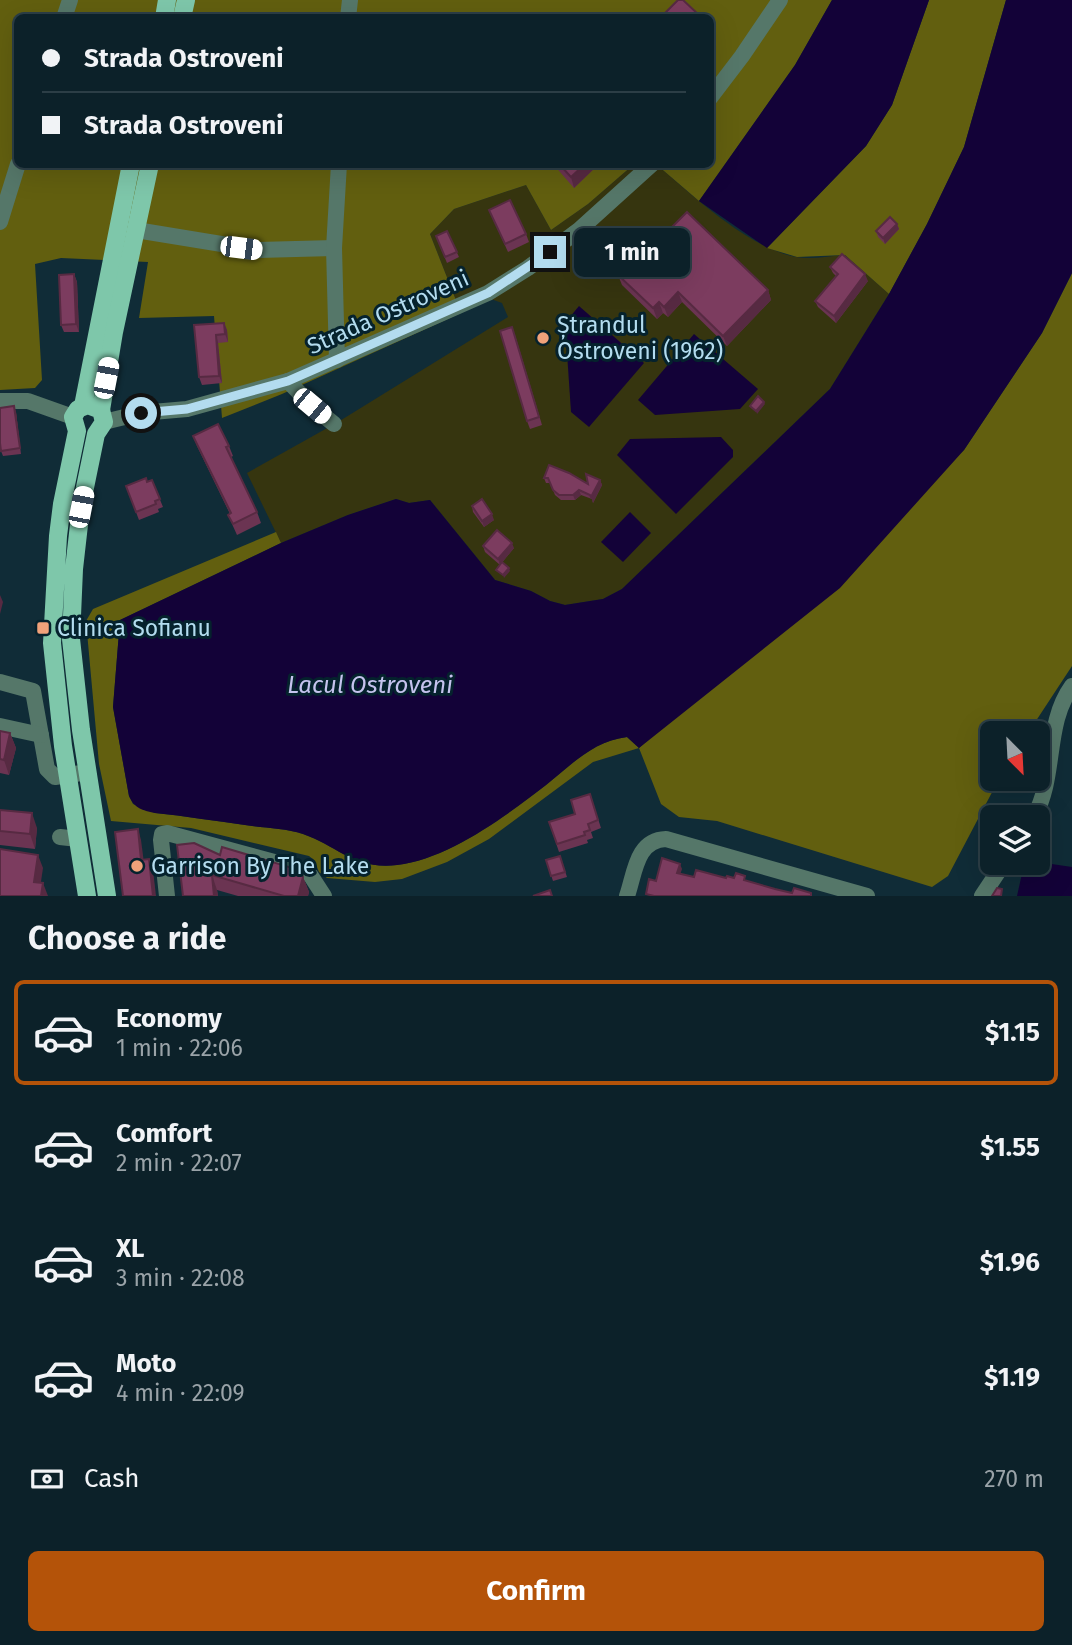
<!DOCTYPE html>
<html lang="en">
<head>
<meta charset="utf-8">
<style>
	body { margin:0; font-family:"Fira Sans",sans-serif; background:#1a2e35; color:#f1f3f6; height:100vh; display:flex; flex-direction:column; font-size:26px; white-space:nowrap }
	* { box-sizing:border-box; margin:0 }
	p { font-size:23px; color:#9aa3a8 }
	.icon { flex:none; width:38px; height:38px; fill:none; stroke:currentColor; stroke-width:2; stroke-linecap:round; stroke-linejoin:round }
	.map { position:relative; height:896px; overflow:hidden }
	.sheet { display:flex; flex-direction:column; background:#0c2129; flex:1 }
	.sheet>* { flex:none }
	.guide { position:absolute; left:14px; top:14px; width:700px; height:154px; border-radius:10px; box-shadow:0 7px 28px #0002,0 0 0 2px #2c3e46; display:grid; align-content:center; height:154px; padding:0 28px; background:#0c2129 }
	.needle { width:46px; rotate:156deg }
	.buttons { position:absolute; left:980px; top:721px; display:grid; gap:14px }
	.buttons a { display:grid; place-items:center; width:70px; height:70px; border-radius:10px; background:#0c2129; box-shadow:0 7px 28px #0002,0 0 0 2px #2c3e46; font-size:35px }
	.end { position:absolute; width:32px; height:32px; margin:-16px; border:9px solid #b3dcef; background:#111; box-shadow:0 0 0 4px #111 }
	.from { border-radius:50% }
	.bubble { position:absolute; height:49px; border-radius:10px; background:#0c2129; box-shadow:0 7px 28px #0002,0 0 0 2px #2c3e46; font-size:23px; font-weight:700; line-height:49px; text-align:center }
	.car { position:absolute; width:21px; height:42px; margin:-21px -10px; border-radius:9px; box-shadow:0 0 5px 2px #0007; background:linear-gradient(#fff 24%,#345 0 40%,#fff 0 76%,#345 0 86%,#fff 0) }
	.guide b { display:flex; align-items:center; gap:24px; height:66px; font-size:26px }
	.guide b+b { border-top:2px solid #2c3e46 }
	.guide i { width:18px; height:18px; background:#f1f3f6 }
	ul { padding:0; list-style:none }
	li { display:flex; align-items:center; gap:21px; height:105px; margin:0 14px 10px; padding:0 14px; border:4px solid transparent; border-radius:10px }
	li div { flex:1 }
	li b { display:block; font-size:26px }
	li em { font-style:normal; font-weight:700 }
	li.current { border-color:#b45309 }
	li>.icon { width:63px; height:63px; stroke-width:1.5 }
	h2 { padding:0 28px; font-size:32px; line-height:84px }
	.pay { display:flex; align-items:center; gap:18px; height:77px; padding:0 28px; font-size:26px }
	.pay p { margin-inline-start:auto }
	.cta { display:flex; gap:14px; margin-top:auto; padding:14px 28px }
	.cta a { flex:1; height:80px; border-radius:10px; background:#b45309; color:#fff; font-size:28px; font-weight:700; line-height:80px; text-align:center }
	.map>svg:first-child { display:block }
</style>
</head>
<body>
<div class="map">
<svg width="1072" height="896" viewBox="0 0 1072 896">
	<rect width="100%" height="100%" fill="#102c37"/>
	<!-- green -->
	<path fill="#36350f" d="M633,165H657C693,196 749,248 796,257C812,260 829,256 845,255L889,294L830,389L622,589L603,599L565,605L550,601L531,591L495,580L430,500L409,503L396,499L348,515L281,543L247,473L338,422L508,317L502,303L491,299L461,313L430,234L454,209L526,185L551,230L588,204Z"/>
	<!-- forest -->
	<g fill="#625f0f">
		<polygon points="0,0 832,0 795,65 699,201 657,165 710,164 710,18 18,18 18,164 633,165 588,204 551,230 526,185 454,209 430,234 461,313 282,394 222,418 214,316 139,318 148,262 61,258 35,264 42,380 35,388 0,390"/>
		<polygon points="929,0 1006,0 964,147 927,224 889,294 845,255 797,257 767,248 866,146 892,105"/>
		<path d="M1072,273V666L1028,733H992V779H999L948,876L932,887L717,821L679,817L661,804L639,748L593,762L489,839L447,862L402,879L375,882L327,878L319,872L314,860L309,856L191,828L111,821L99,764L86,621L93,609L276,532L281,543L120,620L113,707L129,796L133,804L155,813C185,816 215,821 245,825C263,828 285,828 303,834C338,846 354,870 397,865C448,859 506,816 546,785C571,765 593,741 627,737L639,748L964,450L1042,333Z"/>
	</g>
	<!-- water -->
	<g fill="#130238">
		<polygon points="832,0 929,0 892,105 866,146 767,248 699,201 795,65"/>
		<path d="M1006,0H1072V273L1042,333L964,450L840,588L639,748L627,737C593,741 571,765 546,785C506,816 448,859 397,865C354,870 338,846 303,834C285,828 263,828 245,825C215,821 185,816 155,813C142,810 135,809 129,796L113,707L120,620L281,543L348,515L396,499L409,503L430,500L495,580L531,591L550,601L565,605L603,599L622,589L830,389L889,294L927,224L964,147Z"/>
		<polygon points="579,306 644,363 589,427 571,412 565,323"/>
		<polygon points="694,334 758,389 740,409 655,415 638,400"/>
		<polygon points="721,437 733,450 733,457 676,514 617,455 630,439"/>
		<polygon points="630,512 651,533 623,562 601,542"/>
		<polygon points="1038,862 1072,867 1072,896 1017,896 1023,869"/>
	</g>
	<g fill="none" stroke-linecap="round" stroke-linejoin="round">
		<!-- minor -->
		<g stroke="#557769" stroke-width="16">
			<polyline points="64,18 70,0"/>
			<polyline points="348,18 350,0"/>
			<polyline points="710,98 742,56 780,0"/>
			<polyline points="0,222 18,164"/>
			<polyline points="136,230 258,250 334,248"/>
			<polyline points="574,234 594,265"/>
			<polyline points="337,360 334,248 339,164"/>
			<polyline points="288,381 312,406 334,424"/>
			<polyline points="0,401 28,401 73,417"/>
			<polyline points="104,422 141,413 187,409 288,381 488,293 528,268 579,230 652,164"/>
			<polyline points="0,682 33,691 47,769 55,777 88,772"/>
			<polyline points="0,726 41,735"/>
			<path d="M1034,817C1057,775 1044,725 1072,686"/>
			<polyline points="60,837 78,839"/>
			<polyline points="167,896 161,840 162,834 167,833 304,870 311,876 324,896"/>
			<path d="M627,896C635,873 636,840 666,839L867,896"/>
			<polyline points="982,896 1004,863"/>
		</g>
		<!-- major -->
		<g stroke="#7ec7aa" stroke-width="18">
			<polyline points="164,18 167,0"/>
			<polyline points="182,18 186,0"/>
			<polyline points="83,406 131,164"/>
			<polyline points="101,410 114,332 150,164"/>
			<polyline points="87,896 63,746 52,643 58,536 62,504 77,431 73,417 78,409 88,405 101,410 104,422 96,434 81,507 74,569 71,639 81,730 107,896"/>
		</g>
	</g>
	<!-- wall -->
	<g fill="#6b3452">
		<polygon points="553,164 599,164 574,188"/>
		<polygon points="489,210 526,234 529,242 508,252"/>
		<polygon points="897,224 899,229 885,244 878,237 876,231"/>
		<polygon points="447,231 459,257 447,263 436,236"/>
		<polygon points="656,243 768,290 771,300 727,346 682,302 668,317 663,313 657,319 622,285 618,275"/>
		<polygon points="830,267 868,281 836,323 818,307 815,301 836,276 833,273"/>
		<polygon points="74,274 77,282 79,332 64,332 61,325"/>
		<polygon points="224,323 227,330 228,342 218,343 222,383 202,385 199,377 194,325"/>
		<polygon points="515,335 542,425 530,429 527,421"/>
		<polygon points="16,412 21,454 3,456 1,451"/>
		<polygon points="193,436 229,446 233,456 231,457 257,512 261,523 237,535 228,515 230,514 197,446"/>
		<polygon points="544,478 588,484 600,480 602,485 593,503 592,499 581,495 575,500 561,500 555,495 550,483 546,483"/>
		<polygon points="152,480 163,507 158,509 159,512 139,520 126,486"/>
		<polygon points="472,506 494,520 484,527 473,512"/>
		<polygon points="483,546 514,548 500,565 485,552"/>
		<polygon points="0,731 10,733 16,748 9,775 0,773"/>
		<polygon points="590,794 601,828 591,832 593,838 587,840 588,843 559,852 549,822 575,814"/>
		<polygon points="0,810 37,828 35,849 0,845"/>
		<polygon points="220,855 303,877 309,892 308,896 238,896 217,890 218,896 183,896"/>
		<polygon points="560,856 567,877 553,881 546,860"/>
	</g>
	<!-- shaded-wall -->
	<g fill="#572a42">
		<polygon points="585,164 599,164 574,188 571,177"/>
		<polygon points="897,224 899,229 885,244 883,238"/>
		<polygon points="74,274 77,282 79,332 76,324"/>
		<polygon points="865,274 868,281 836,323 834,316"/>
		<polygon points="768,290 771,300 727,346 723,336"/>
		<polygon points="678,292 682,302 668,317 664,307"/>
		<polygon points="659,302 663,313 657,319 653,308"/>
		<polygon points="224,323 227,330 228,342 225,334"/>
		<polygon points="216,335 218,343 222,383 219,376"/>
		<polygon points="764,402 765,404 757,414 756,411"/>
		<polygon points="14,406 16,412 21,454 20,448"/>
		<polygon points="600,480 602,485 593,503 591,497"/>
		<polygon points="579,490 581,495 575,500 573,495"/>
		<polygon points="492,514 494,520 484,527 482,521"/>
		<polygon points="512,543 514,548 500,565 498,559"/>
		<polygon points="509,568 510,571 504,578 503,575"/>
		<polygon points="0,595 3,602 0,614"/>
		<polygon points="10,733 16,748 9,775 4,760"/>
		<polygon points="32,813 37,828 35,849 30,834"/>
		<polygon points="138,829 141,840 145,871 141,860"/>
		<polygon points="38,855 43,868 39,895 34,882"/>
		<polygon points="149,859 153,870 156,896 153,896"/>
		<polygon points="680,864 682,869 679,878 677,873"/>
		<polygon points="212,875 217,890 218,896 214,896"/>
		<polygon points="303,877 309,892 308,896 298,896"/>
		<polygon points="43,883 48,896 41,896"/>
	</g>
	<!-- building -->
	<g fill="#7c3c5f" stroke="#572a42" stroke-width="2">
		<polygon points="678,0 683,0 699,15 696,18 668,18 664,14"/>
		<polygon points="559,164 585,164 571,177"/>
		<polygon points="510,200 526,234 505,244 489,210"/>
		<polygon points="687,212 768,290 723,336 678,292 664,307 659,302 653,308 618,275 652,239 656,243"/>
		<polygon points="890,217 897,224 883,238 876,231"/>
		<polygon points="447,231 457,252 445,257 436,236"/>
		<polygon points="842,254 865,274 834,316 815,301 838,274 830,267"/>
		<polygon points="74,274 76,324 61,325 59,275"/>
		<polygon points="224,323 225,334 216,335 219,376 199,377 194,325"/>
		<polygon points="512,327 539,417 527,421 500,331"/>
		<polygon points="758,396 764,402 756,411 750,406"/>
		<polygon points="14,406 20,448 1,451 0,443 0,408"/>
		<polygon points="218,424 229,446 226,447 257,512 233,524 228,515 231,513 193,436"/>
		<polygon points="549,465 569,473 588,484 586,474 600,480 591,497 590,495 579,490 573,495 559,495 553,490 548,478 544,478"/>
		<polygon points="146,478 147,482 152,480 160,499 155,501 156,504 136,512 126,486"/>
		<polygon points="482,499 492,514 482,521 472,506"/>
		<polygon points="497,530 512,543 498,559 483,546"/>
		<polygon points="502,562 509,568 503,575 496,570"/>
		<polygon points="0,731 10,733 4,760 0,759"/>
		<polygon points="590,794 598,820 588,824 590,830 584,832 585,835 557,844 549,822 575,814 571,800"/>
		<polygon points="0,810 32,813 30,834 0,831"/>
		<polygon points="138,829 141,860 149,859 153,896 123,896 115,832"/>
		<polygon points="194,843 220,855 222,847 299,870 303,877 298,896 284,896 212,875 214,896 183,896 177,845"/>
		<polygon points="0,849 38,855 34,882 43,883 41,896 0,896"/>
		<polygon points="560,856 565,872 551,876 546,860"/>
		<polygon points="662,858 680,864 677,873 694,877 696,870 726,878 727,876 734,878 736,873 745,876 744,880 775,889 792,893 794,888 811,893 811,896 654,896 646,894 649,879 656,881"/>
		<polygon points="997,888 1002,889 1001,896 992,896"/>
		<polygon points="550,890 552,896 533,896"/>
	</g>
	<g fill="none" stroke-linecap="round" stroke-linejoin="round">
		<!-- route -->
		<polyline stroke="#b3dcef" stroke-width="9" points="141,413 187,409 288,381 488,293 550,252"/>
	</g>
	<!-- markers -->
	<g fill="#f0a27a" stroke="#05222d" stroke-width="2.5">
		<circle cx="543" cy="338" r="7"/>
		<rect x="36" y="621" width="14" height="14" rx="3.5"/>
		<circle cx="137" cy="866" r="7"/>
	</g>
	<g text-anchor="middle" stroke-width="6" stroke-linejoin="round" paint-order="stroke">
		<!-- street labels -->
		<g font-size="23" fill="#b3dcef" stroke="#05222d">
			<text transform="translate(388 312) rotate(-24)" y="8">Strada Ostroveni</text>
		</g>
		<!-- poi labels -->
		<g font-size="23" fill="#b3dcef" stroke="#05222d" text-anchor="start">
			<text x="557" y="333">Ștrandul<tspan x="557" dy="26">Ostroveni (1962)</tspan></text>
			<text x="57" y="636">Clinica Sofianu</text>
			<text x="151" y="874">Garrison By The Lake</text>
		</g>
		<!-- water labels -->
		<g font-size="24" font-style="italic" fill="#c5c3ee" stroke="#05222d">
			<text x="370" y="693">Lacul Ostroveni</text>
		</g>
	</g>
</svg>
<div class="buttons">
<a><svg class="needle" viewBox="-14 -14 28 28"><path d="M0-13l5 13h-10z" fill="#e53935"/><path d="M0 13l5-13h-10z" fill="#9aa3a8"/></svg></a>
<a><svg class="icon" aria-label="layers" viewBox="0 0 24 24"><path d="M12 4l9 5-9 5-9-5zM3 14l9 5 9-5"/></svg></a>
</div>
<i class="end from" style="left:141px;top:413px"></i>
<i class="end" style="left:550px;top:252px"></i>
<div class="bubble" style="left:574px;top:228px;width:116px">1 min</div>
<i class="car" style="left:241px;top:248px;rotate:97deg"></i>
<i class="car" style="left:106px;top:378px;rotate:11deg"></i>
<i class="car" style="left:312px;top:406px;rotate:130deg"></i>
<i class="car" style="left:81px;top:507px;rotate:11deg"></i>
<div class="guide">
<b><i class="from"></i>Strada Ostroveni</b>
<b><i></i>Strada Ostroveni</b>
</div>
</div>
<section class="sheet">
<h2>Choose a ride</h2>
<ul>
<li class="current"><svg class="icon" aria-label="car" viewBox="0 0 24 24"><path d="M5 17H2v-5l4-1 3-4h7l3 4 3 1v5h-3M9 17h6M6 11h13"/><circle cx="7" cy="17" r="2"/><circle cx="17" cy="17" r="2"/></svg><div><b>Economy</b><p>1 min · 22:06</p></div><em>$1.15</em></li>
<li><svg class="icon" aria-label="car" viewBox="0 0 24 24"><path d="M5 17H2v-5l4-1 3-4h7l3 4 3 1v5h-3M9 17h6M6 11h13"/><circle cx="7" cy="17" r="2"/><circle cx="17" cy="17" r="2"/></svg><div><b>Comfort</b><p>2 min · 22:07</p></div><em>$1.55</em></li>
<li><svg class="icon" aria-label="car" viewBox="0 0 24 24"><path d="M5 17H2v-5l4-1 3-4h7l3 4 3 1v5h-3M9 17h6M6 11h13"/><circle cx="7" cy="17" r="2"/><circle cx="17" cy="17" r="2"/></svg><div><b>XL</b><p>3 min · 22:08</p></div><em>$1.96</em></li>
<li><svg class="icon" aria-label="car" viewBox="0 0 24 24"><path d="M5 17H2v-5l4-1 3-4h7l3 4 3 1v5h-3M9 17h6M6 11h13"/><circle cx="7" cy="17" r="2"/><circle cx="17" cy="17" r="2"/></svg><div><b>Moto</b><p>4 min · 22:09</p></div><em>$1.19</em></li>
</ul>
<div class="pay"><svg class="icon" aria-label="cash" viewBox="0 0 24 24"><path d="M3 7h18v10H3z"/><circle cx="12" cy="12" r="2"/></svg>Cash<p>270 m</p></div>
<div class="cta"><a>Confirm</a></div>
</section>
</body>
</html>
